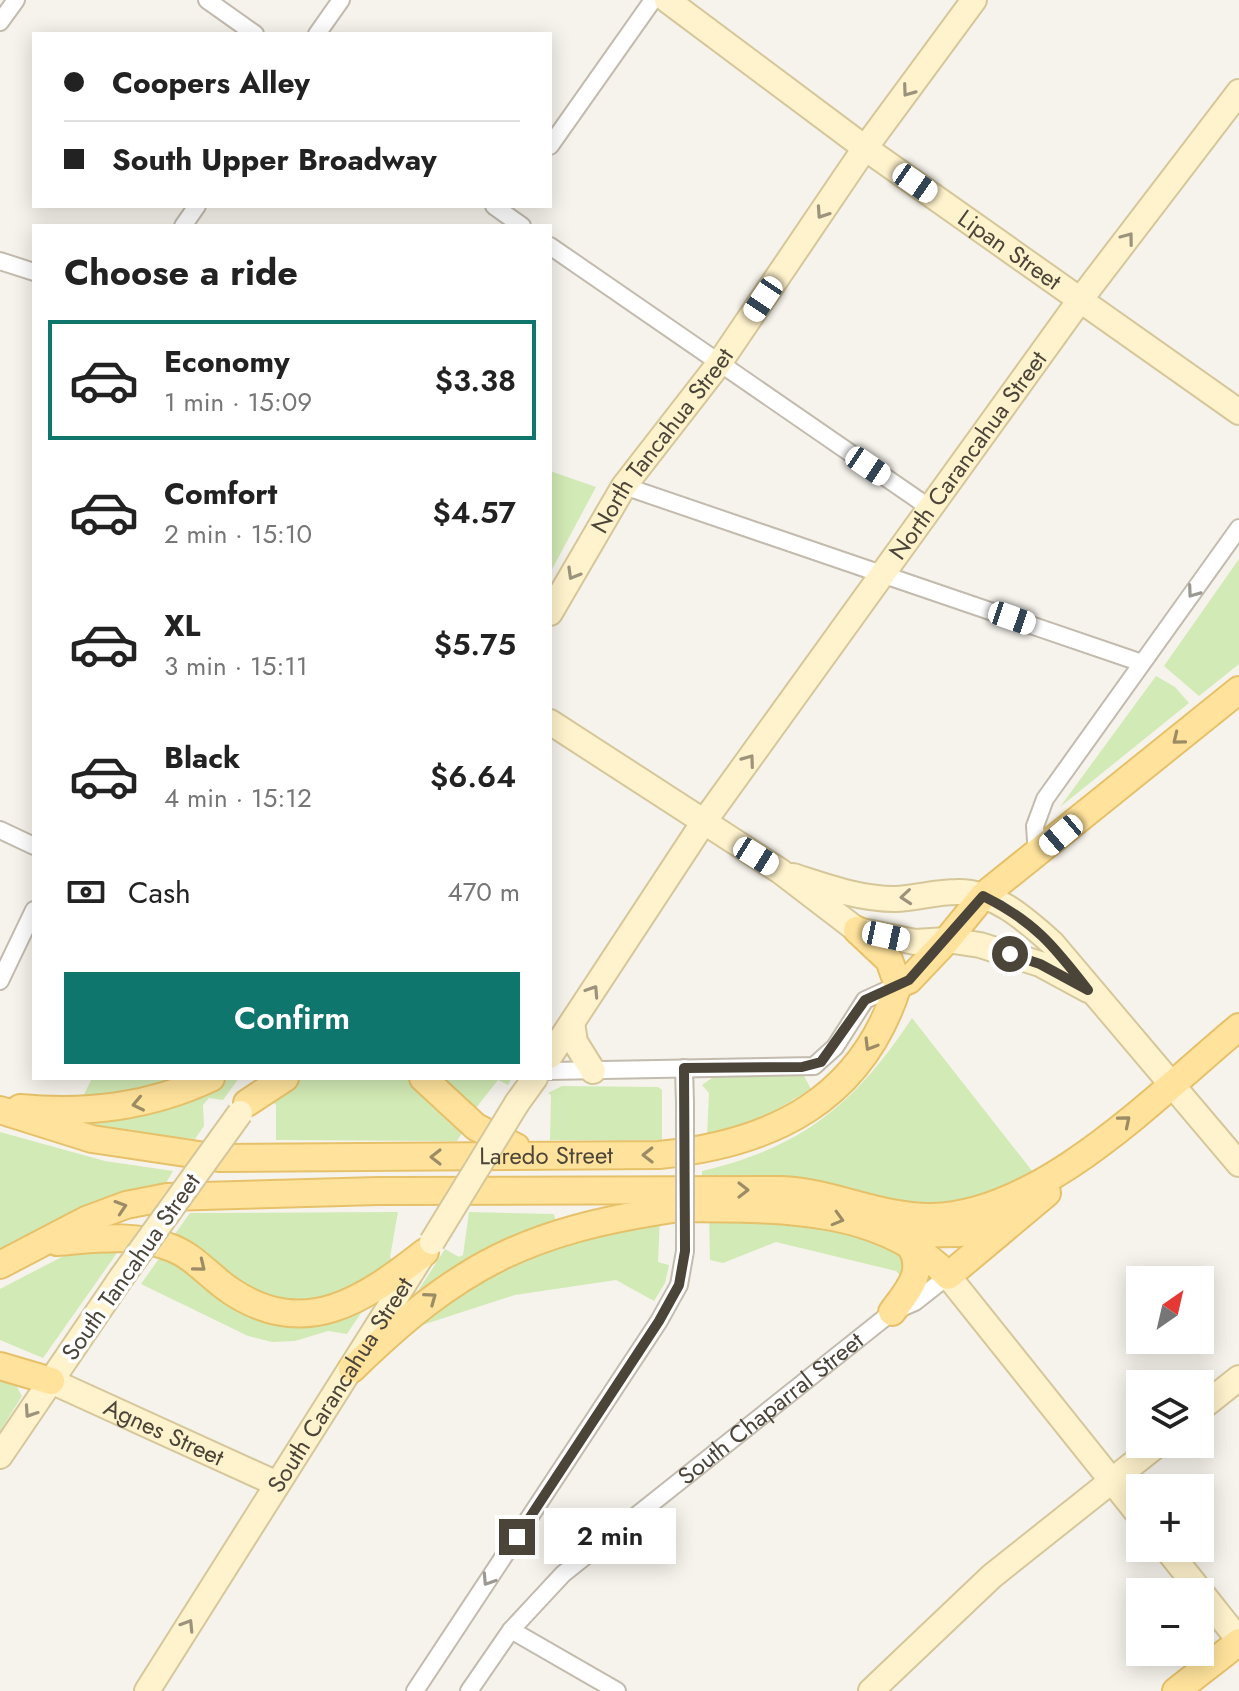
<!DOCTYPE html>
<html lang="en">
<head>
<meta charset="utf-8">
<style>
	body { margin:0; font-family:Jost,sans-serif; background:#f2f2f2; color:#222; height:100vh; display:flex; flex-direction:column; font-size:30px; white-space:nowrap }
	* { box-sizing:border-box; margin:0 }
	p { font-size:26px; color:#767676 }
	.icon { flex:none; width:44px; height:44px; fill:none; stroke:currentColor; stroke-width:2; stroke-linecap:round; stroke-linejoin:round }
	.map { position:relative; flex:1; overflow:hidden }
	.details { position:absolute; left:32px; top:224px; width:520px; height:856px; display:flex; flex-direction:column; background:#fff; border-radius:0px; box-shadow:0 4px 20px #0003 }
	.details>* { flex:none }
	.guide { position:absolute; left:32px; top:32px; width:520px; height:176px; border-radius:0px; box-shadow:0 4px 20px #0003; display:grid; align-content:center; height:176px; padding:0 32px; background:#fff }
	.needle { width:52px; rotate:34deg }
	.controls { position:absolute; left:1126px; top:1266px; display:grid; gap:16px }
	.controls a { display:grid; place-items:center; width:88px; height:88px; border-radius:0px; background:#fff; box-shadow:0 4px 20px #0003; font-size:40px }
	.end { position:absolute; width:36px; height:36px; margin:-18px; border:10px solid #4b4439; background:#fff; box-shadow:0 0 0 4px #fff }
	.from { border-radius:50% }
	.bubble { position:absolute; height:56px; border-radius:0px; background:#fff; box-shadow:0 4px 20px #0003; font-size:26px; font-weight:600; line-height:56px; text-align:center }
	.car { position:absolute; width:24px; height:48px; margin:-24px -12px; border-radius:10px; box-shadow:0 0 6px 2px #0007; background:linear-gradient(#fff 24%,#345 0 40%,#fff 0 76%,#345 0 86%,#fff 0) }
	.guide b { display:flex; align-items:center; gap:28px; height:76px; font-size:30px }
	.guide b+b { border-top:2px solid #e0e0e0 }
	.guide i { width:20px; height:20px; background:#222 }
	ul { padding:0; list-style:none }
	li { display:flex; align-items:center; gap:24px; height:120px; margin:0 16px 12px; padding:0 16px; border:4px solid transparent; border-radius:0px }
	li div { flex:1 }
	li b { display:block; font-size:30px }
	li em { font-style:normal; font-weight:600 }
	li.active { border-color:#0f766e }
	li>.icon { width:72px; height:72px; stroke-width:1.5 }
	h2 { padding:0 32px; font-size:36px; line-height:96px }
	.pay { display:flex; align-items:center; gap:20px; height:88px; padding:0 32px; font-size:30px }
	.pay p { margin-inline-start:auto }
	.cta { display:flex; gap:16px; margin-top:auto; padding:16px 32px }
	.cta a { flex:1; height:92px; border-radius:0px; background:#0f766e; color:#fff; font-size:32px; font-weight:600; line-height:92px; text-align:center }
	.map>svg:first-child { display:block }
</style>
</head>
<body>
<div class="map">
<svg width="1239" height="1691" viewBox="0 0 1239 1691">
	<rect width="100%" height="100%" fill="#f6f3ec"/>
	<!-- green -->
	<g fill="#d2eab5">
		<polygon points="550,471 596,487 550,573"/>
		<polygon points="1239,559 1239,664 1199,696 1164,666"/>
		<polygon points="1156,676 1175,687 1189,703 1060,807"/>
		<path d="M912,1018L1033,1172L1032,1176L977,1201L925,1207L702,1179V1171C802,1148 856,1103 912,1018Z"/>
		<polygon points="716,1075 804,1076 811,1089 763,1118 707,1136 709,1093 702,1085"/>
		<polygon points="92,1078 187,1078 163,1087 81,1101"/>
		<polygon points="224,1078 239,1078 223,1100 209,1098 203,1105 204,1126 195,1139 151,1136 91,1124 91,1117 207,1087"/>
		<polygon points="296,1078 414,1078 466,1127 457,1141 276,1140 276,1105 271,1099"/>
		<polygon points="437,1078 512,1078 508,1085 498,1080 472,1113"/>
		<polygon points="562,1086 658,1087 662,1090 662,1140 550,1140 551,1095 548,1093"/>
		<polygon points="0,1132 105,1161 173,1171 166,1183 94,1201 0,1253"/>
		<polygon points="398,1212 390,1257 393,1261 364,1287 319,1304 261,1298 172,1238 190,1213"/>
		<polygon points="469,1212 554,1214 556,1224 422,1294 418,1291 445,1249 459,1257 463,1255"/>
		<polygon points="709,1215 831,1222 909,1258 906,1282 896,1271 776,1242 723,1263 710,1260"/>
		<polygon points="660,1216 658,1262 669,1265 665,1283 654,1301 616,1280 515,1295 419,1326 414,1322 506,1258"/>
		<polygon points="124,1243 43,1358 0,1340 0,1289 77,1249"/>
		<polygon points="165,1250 248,1307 365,1307 347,1334 328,1331 295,1341 272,1342 248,1336 141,1284"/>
		<polygon points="0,1374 13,1380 22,1396 0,1431"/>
	</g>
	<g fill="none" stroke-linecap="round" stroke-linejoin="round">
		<defs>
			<g id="street">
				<polyline points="207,0 255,34"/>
				<polyline points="0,22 16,0"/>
				<polyline points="317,34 341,0"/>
				<polyline points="550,146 653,0"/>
				<polyline points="494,206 522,226"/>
				<polyline points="183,226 197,206"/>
				<polyline points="550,246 930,508"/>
				<polyline points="0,261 34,272"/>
				<polyline points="624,486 1142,663"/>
				<polyline points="0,830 34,846"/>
				<polyline points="1037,855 1035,826 1045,799 1239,528"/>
				<polyline points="0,981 34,910"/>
				<polyline points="684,1068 685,1103"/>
				<polyline points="550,1071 814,1066 835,1047 865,1000 898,985"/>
				<polyline points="511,1630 617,1691"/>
				<polyline points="415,1691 659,1321 679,1285 685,1251"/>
				<path id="s1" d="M469,1691L511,1630L563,1574L892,1312L915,1302L948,1276"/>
			</g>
			<g id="secondary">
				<path id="s2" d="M667,0L865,148L1239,412"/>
				<path id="s3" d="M550,613L624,486L718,365L865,148L974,0"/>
				<polyline points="550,722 780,871 857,930 915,942 947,940 980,945 1040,964 1088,990"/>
				<path d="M793,876C827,887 860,899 895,899C916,898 936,892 957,892C995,891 1026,920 1052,943L1239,1164"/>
				<polyline points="572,1023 575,1042 593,1071"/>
				<path id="s4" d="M550,1056L703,823L1080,300L1239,92"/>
				<polyline points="517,1103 535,1078"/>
				<polyline points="948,1276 1140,1516"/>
				<path id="s5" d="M51,1381L275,1483"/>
				<polyline points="1200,1409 1239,1378"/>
				<polyline points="0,1456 121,1278"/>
				<polyline points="1166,1548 1239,1640"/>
				<path id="s6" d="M147,1691L421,1257"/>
				<polyline points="871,1691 992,1576 1158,1444"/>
			</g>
			<g id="primary">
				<polyline points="857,930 889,960 898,985"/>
				<polyline points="423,1078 476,1127 516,1147"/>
				<polyline points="247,1103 285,1078"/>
				<path d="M20,1108C88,1114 149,1107 211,1078"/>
				<path id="s7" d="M0,1110L92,1139L219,1158L659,1155C772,1144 862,1100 898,985L909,980L947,940L983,896L1239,690"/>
				<path d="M657,1208C752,1210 876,1198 948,1276L1047,1193"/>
				<polyline points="891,1234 961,1233 1006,1221"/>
				<path d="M57,1242C96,1239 134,1233 172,1248C195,1257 211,1278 231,1291C306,1341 365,1299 425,1252"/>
				<path d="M0,1265L86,1220L126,1205L167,1197L378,1191L781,1190C833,1192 880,1218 932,1217C1042,1215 1157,1095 1239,1027"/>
				<path d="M892,1312C907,1292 926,1272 911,1247"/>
				<polyline points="0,1366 51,1381"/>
				<path d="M352,1369C459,1265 526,1231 673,1209"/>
				<polyline points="1176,1691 1239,1642"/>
			</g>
		</defs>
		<!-- street casing -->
		<use href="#street" stroke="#c2bbae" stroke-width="20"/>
		<!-- secondary casing -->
		<use href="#secondary" stroke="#d6c79b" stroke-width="28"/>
		<!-- primary casing -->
		<use href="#primary" stroke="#e6c16a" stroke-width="30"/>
		<!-- street -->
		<use href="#street" stroke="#fff" stroke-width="16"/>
		<!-- secondary -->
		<use href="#secondary" stroke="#fff3cd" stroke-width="24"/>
		<!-- primary -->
		<use href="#primary" stroke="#ffe39c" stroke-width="26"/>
		<defs>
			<polyline id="street-bridge" points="685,1251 685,1103"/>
			<g id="secondary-bridge">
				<polyline points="432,1242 517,1103"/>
				<polyline points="121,1278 240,1113"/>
			</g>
		</defs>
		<!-- street-bridge casing -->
		<use href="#street-bridge" stroke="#c2bbae" stroke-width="20" stroke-linecap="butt"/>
		<!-- secondary-bridge casing -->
		<use href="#secondary-bridge" stroke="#d6c79b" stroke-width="28" stroke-linecap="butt"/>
		<!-- street-bridge -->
		<use href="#street-bridge" stroke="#fff" stroke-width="16"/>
		<!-- secondary-bridge -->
		<use href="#secondary-bridge" stroke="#fff3cd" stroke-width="24"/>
	</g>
	<!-- one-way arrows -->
	<defs><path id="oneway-chevron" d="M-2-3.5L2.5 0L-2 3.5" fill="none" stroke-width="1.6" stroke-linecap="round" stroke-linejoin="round" transform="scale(2)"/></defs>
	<g stroke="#9c937c">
		<use href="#oneway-chevron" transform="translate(908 91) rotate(126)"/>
		<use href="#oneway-chevron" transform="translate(822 213) rotate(124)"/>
		<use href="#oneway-chevron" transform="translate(1128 238) rotate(-53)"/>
		<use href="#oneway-chevron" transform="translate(573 574) rotate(120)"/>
		<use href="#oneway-chevron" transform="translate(749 760) rotate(-54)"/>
		<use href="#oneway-chevron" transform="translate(906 897) rotate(175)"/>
		<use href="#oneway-chevron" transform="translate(593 991) rotate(-57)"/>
		<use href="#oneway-chevron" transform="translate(30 1412) rotate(124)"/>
		<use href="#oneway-chevron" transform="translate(188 1625) rotate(-58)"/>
	</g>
	<g stroke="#9c9892">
		<use href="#oneway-chevron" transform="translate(1193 592) rotate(126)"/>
		<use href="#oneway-chevron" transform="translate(488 1580) rotate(123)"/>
	</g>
	<g stroke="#9c8c66">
		<use href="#oneway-chevron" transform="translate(1178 739) rotate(141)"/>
		<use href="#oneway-chevron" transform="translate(870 1045) rotate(121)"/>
		<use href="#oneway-chevron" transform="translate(138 1104) rotate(168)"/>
		<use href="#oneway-chevron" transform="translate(1125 1121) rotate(-40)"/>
		<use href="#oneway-chevron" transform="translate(648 1155) rotate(179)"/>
		<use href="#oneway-chevron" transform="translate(436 1157) rotate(180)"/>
		<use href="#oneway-chevron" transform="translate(743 1190)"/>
		<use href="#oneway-chevron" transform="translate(121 1207) rotate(-18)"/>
		<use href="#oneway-chevron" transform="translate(838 1219) rotate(16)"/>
		<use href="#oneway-chevron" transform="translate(200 1266) rotate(39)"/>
		<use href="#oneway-chevron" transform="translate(431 1298) rotate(-36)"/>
	</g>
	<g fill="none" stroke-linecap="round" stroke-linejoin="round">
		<!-- route -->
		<path stroke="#4b4439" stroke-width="10" d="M517,1537L659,1321L679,1285L685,1251L684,1068L802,1067L821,1062L865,1000L909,980L983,896C1034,921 1054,946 1088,990L1040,964L1010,954"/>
	</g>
	<g text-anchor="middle" stroke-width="7" stroke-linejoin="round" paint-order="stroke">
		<!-- street labels -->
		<g font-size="24" fill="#4b4439" stroke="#fff">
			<text dy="8" stroke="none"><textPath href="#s2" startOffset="424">Lipan Street</textPath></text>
			<text dy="8" stroke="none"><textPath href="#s3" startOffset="206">North Tancahua Street</textPath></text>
			<text dy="8" stroke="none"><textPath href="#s4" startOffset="732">North Carancahua Street</textPath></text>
			<text dy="8" stroke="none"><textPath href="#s7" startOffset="552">Laredo Street</textPath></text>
			<text transform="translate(131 1267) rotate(-55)" y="8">South Tancahua Street</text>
			<text dy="8" stroke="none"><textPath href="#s6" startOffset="362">South Carancahua Street</textPath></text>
			<text dy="8" stroke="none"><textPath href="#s1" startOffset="416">South Chaparral Street</textPath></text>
			<text dy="8" stroke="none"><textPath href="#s5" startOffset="124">Agnes Street</textPath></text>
		</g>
	</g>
</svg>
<div class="controls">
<a><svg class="needle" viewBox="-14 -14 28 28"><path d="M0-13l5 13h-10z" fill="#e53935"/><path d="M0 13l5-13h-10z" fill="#767676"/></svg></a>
<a><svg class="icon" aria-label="layers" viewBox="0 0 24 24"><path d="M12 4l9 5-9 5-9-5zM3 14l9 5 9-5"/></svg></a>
<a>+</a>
<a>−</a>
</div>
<i class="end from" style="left:1010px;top:954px"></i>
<i class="end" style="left:517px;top:1537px"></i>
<div class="bubble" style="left:544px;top:1508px;width:132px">2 min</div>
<i class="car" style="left:915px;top:183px;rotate:125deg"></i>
<i class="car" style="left:763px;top:299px;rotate:214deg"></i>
<i class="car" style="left:868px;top:466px;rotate:124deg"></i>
<i class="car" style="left:1012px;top:618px;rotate:109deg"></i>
<i class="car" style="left:1061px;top:835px;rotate:230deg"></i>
<i class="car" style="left:756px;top:856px;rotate:122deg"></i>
<i class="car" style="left:886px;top:936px;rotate:102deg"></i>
<div class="guide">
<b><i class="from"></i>Coopers Alley</b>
<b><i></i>South Upper Broadway</b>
</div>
<section class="details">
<h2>Choose a ride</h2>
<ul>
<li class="active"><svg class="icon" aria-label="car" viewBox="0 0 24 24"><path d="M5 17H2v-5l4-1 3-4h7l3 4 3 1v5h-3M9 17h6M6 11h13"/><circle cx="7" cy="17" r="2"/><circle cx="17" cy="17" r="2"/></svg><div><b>Economy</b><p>1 min · 15:09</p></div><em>$3.38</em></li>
<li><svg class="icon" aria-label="car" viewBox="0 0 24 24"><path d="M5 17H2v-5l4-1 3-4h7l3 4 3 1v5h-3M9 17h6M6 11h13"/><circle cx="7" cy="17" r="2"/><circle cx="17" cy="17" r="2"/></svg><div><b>Comfort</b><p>2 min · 15:10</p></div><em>$4.57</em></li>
<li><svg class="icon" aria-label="car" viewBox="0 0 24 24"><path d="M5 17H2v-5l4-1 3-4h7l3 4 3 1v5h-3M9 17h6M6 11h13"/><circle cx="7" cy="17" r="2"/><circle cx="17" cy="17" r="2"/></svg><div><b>XL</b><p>3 min · 15:11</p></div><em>$5.75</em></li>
<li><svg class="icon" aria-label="car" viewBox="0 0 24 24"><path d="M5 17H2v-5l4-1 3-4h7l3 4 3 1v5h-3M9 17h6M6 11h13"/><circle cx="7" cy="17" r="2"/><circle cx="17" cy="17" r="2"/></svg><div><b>Black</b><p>4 min · 15:12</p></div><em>$6.64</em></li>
</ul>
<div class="pay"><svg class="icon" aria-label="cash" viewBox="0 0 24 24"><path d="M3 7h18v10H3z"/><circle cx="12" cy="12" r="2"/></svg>Cash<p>470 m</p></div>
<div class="cta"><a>Confirm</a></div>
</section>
</div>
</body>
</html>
